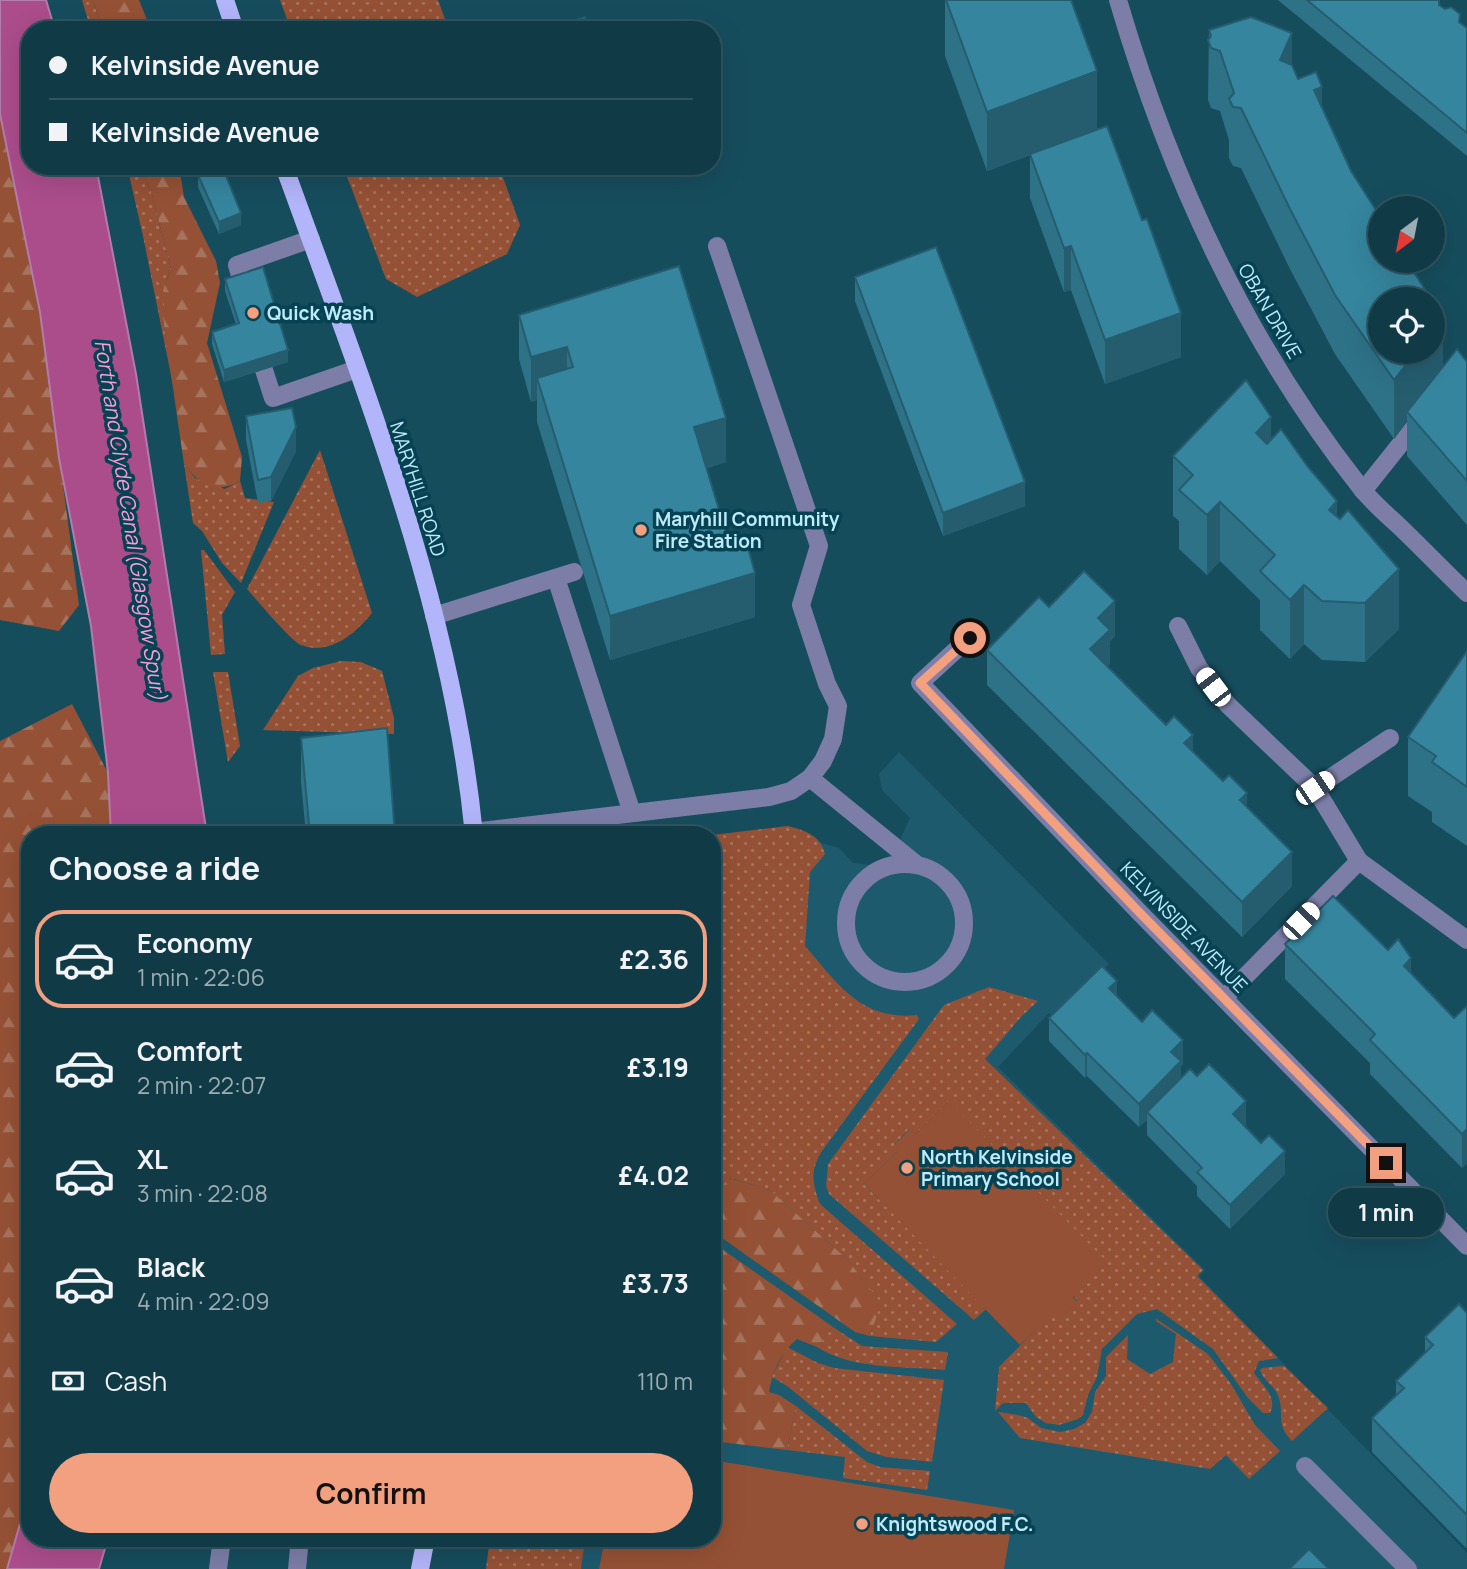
<!DOCTYPE html>
<html lang="en">
<head>
<meta charset="utf-8">
<style>
	body { margin:0; font-family:Manrope,sans-serif; background:#19414d; color:#f1f3f6; height:100vh; display:flex; flex-direction:column; font-size:26px; white-space:nowrap }
	* { box-sizing:border-box; margin:0 }
	p { font-size:23px; color:#9cadb3 }
	.icon { flex:none; width:38px; height:38px; fill:none; stroke:currentColor; stroke-width:2; stroke-linecap:round; stroke-linejoin:round }
	.map { position:relative; flex:1; overflow:hidden }
	.side { position:absolute; left:21px; top:826px; width:700px; height:721px; display:flex; flex-direction:column; background:#103a46; border-radius:28px; box-shadow:0 7px 28px #0002,0 0 0 2px #30545f }
	.side>* { flex:none }
	.top-card { position:absolute; left:21px; top:21px; width:700px; height:154px; border-radius:28px; box-shadow:0 7px 28px #0002,0 0 0 2px #30545f; display:grid; align-content:center; height:154px; padding:0 28px; background:#103a46 }
	.needle { width:46px; rotate:212deg }
	.controls { position:absolute; left:1368px; top:196px; display:grid; gap:14px }
	.controls a { display:grid; place-items:center; width:77px; height:77px; border-radius:50%; background:#103a46; box-shadow:0 7px 28px #0002,0 0 0 2px #30545f; font-size:35px }
	.end { position:absolute; width:32px; height:32px; margin:-16px; border:9px solid #f2a07f; background:#111; box-shadow:0 0 0 4px #111 }
	.from { border-radius:50% }
	.bubble { position:absolute; height:49px; border-radius:24px; background:#103a46; box-shadow:0 7px 28px #0002,0 0 0 2px #30545f; font-size:23px; font-weight:700; line-height:49px; text-align:center }
	.car { position:absolute; width:21px; height:42px; margin:-21px -10px; border-radius:9px; box-shadow:0 0 5px 2px #0007; background:linear-gradient(#fff 24%,#345 0 40%,#fff 0 76%,#345 0 86%,#fff 0) }
	.top-card b { display:flex; align-items:center; gap:24px; height:66px; font-size:26px }
	.top-card b+b { border-top:2px solid #30545f }
	.top-card i { width:18px; height:18px; background:#f1f3f6 }
	ul { padding:0; list-style:none }
	li { display:flex; align-items:center; gap:21px; height:98px; margin:0 14px 10px; padding:0 14px; border:4px solid transparent; border-radius:28px }
	li div { flex:1 }
	li b { display:block; font-size:26px }
	li em { font-style:normal; font-weight:700 }
	li.on { border-color:#f2a07f }
	li>.icon { width:63px; height:63px; stroke-width:1.5 }
	h2 { padding:0 28px; font-size:32px; line-height:84px }
	.pay { display:flex; align-items:center; gap:18px; height:77px; padding:0 28px; font-size:26px }
	.pay p { margin-inline-start:auto }
	.primary-button { display:flex; gap:14px; margin-top:auto; padding:14px 28px }
	.primary-button a { flex:1; height:80px; border-radius:42px; background:#f2a07f; color:#111; font-size:28px; font-weight:700; line-height:80px; text-align:center }
	.map>svg:first-child { display:block }
</style>
</head>
<body>
<div class="map">
<svg width="1467" height="1569" viewBox="0 0 1467 1569">
	<defs>
		<pattern id="grass-dots" width="8" height="8" patternUnits="userSpaceOnUse" patternTransform="scale(1.75)"><rect width="8" height="8" fill="#955135"/><path d="M2 2h.1M6 6h.1" fill="none" stroke="#a6735d" stroke-width="1.8" stroke-linecap="round"/></pattern>
		<pattern id="forest-firs" width="22" height="20" patternUnits="userSpaceOnUse" patternTransform="scale(1.75)"><rect width="22" height="20" fill="#955135"/><path d="M5 1l3.5 6h-7zM16 11l3.5 6h-7z" fill="#a6735d"/></pattern>
	</defs>
	<rect width="100%" height="100%" fill="#164d5d"/>
	<!-- built -->
	<polygon fill="#1d5a6d" points="899,752 1109,964 1055,1019 1049,1013 998,1067 1205,1270 1199,1276 1467,1553 1467,1569 507,1569 512,1538 712,1538 712,865 819,842 839,848 853,863 879,866 896,849 910,818 882,790 879,774"/>
	<!-- grass -->
	<g fill="url(#grass-dots)">
		<polygon points="82,0 93,0 103,30 91,30"/>
		<polygon points="280,0 438,0 449,30 291,30"/>
		<polygon points="127,166 139,166 151,191 171,269 164,286 164,326 177,405 143,236"/>
		<polygon points="343,166 499,166 520,225 507,254 417,297 386,279"/>
		<path d="M320,450L372,613C356,633 330,656 301,645C289,639 258,601 247,589Z"/>
		<polygon points="184,464 195,478 225,489 240,481 245,498 274,502 241,583 222,563 202,531 193,523"/>
		<polygon points="201,550 204,550 235,592 222,615 225,654 211,655"/>
		<polygon points="341,661 361,662 382,671 394,718 394,734 263,730 298,676 313,668"/>
		<polygon points="213,672 228,672 240,746 228,762"/>
		<path d="M788,826C806,831 820,835 825,854L810,872L805,946C838,984 861,1021 917,1015L919,1019L822,1151C810,1170 812,1183 820,1204L957,1324L936,1342L870,1336L880,1302L848,1260L770,1190L730,1178L712,1198V835Z"/>
		<path d="M989,987L1038,1001L1021,1017L985,1059L1203,1270L1197,1276L1278,1358L1259,1361L1254,1373C1262,1385 1278,1397 1270,1413H1263L1248,1398L1213,1349L1157,1309L1137,1314L1102,1349L1097,1377L1088,1395L1083,1415L1078,1419L1059,1425L1046,1423L1036,1417L1026,1403H1003L995,1411L999,1367L1054,1311L1061,1317L1077,1301L949,1101L916,1134L909,1129L894,1145L899,1150L864,1184L986,1309L974,1320L829,1194L826,1186L828,1164L944,1005Z"/>
		<polygon points="1155,1318 1208,1354 1231,1384 1255,1425 1280,1451 1249,1479 1226,1455 1210,1469 1020,1438 998,1412 1018,1415 1028,1418 1041,1428 1060,1432 1074,1429 1085,1423 1092,1412 1095,1392 1106,1376 1106,1357 1128,1335 1127,1359 1150,1374 1173,1362 1176,1334 1157,1322"/>
		<path d="M833,1327L862,1346L948,1352L945,1370C903,1366 853,1370 817,1347Z"/>
		<polygon points="787,1347 818,1363 834,1368 944,1380 932,1462 886,1457 867,1451 787,1386 772,1377"/>
		<path d="M1284,1366L1328,1408L1292,1441C1274,1423 1286,1412 1277,1393C1272,1385 1263,1379 1260,1370L1262,1368Z"/>
		<polygon points="796,1406 867,1462 880,1467 930,1471 927,1490 843,1478 845,1457 787,1450"/>
		<polygon points="490,1538 585,1538 581,1569 486,1569"/>
	</g>
	<!-- forest -->
	<g fill="url(#forest-firs)">
		<polygon points="93,0 139,0 151,30 103,30"/>
		<polygon points="0,114 40,312 79,605 59,631 0,620"/>
		<path d="M139,166H179L184,197L216,261L220,283L207,343L242,457L240,481C214,495 201,486 184,464L164,326V286L171,269L151,191Z"/>
		<polygon points="72,704 108,773 111,835 30,835 30,1488 7,1569 0,1569 0,741"/>
		<polygon points="729,1178 770,1190 848,1260 881,1303 870,1336 855,1332 715,1233 712,1198"/>
		<path d="M712,1242L833,1327L817,1347L797,1339C781,1352 772,1373 769,1392L779,1395L796,1406L787,1450L712,1441Z"/>
	</g>
	<!-- pitch -->
	<g fill="#955135">
		<polygon points="949,1101 1108,1263 1073,1297 1077,1302 1060,1318 1054,1312 1020,1345 864,1184 898,1151 894,1145 910,1129 916,1134"/>
		<polygon points="712,1460 1014,1510 1004,1569 599,1569 605,1538 712,1538"/>
	</g>
	<!-- water -->
	<g fill="#ab4d8b" stroke="#b17cad" stroke-width="2">
		<polygon points="0,0 46,0 55,30 30,30 30,166 96,166 136,374 207,835 111,835 108,773 91,626 59,458 40,312 0,114"/>
		<polygon points="30,1489 30,1538 108,1538 99,1569 7,1569"/>
	</g>
	<g fill="none" stroke-linecap="round" stroke-linejoin="round">
		<!-- minor -->
		<g stroke="#7c7ea8" stroke-width="18">
			<path d="M1118,0C1170,177 1246,343 1361,488C1372,502 1386,514 1399,526C1422,548 1444,571 1467,593"/>
			<polyline points="243,286 237,265 311,239"/>
			<polyline points="264,370 273,398 357,369"/>
			<polyline points="1363,491 1422,417"/>
			<polyline points="556,578 632,813"/>
			<polyline points="434,616 574,572"/>
			<polyline points="1178,626 1199,668 1228,705 1315,788 1359,861 1224,998"/>
			<polyline points="970,637 920,683 1140,913 1467,1246"/>
			<polyline points="810,778 916,864"/>
			<polyline points="1315,788 1390,738"/>
			<polyline points="473,832 769,797 791,791 810,778 823,761 833,739 838,706 827,684 801,605 819,546 717,246"/>
			<polyline points="1359,861 1467,940"/>
			<circle cx="905" cy="923" r="59"/>
			<polyline points="1305,1466 1408,1569"/>
			<polyline points="218,1569 222,1538"/>
			<polyline points="297,1569 300,1538"/>
		</g>
		<!-- major -->
		<g stroke="#b3b5fa" stroke-width="18">
			<polyline points="225,0 235,30"/>
			<path d="M284,166C362,382 452,605 474,835"/>
			<polyline points="420,1569 426,1538"/>
		</g>
	</g>
	<!-- wall -->
	<g fill="#2e7288">
		<polygon points="945,0 1071,0 1097,130 1181,357 1105,384 1071,290 1064,292 1030,198 1030,155 987,171 945,56"/>
		<polygon points="1278,0 1440,0 1440,5 1467,28 1467,156"/>
		<polygon points="1209,30 1292,65 1298,79 1322,107 1443,367 1467,362 1467,525 1407,456 1407,422 1394,439 1335,354 1290,269 1241,168 1233,166 1229,158 1229,140 1220,111 1211,108 1208,100"/>
		<polygon points="198,175 241,225 219,234 198,187"/>
		<polygon points="679,266 726,462 707,468 731,549 755,617 610,660 537,422 537,400 531,402 519,359 519,315"/>
		<polygon points="855,277 1025,506 943,536 855,301"/>
		<polygon points="225,279 288,362 224,382 212,344 212,332 236,324 225,291"/>
		<polygon points="246,416 296,451 271,501 258,503 246,440"/>
		<polygon points="1271,440 1337,516 1399,629 1365,662 1322,660 1304,644 1290,659 1260,630 1260,600 1220,561 1207,575 1179,549 1179,521 1173,516 1173,456"/>
		<polygon points="1049,607 1115,636 1110,641 1110,664 1107,666 1193,751 1247,807 1292,886 1242,937 987,685 987,650"/>
		<polygon points="1467,651 1467,846 1432,822 1432,812 1408,796 1408,737"/>
		<polygon points="301,738 395,835 306,835 301,782"/>
		<polygon points="1285,944 1411,974 1454,1018 1467,1006 1467,1163 1462,1168 1370,1074 1370,1063 1285,979"/>
		<polygon points="1117,996 1183,1064 1181,1066 1181,1078 1246,1125 1245,1126 1285,1174 1230,1229 1197,1196 1197,1186 1147,1135 1147,1120 1139,1127 1087,1076 1085,1078 1049,1041 1049,1018"/>
		<polygon points="1467,1313 1467,1547 1466,1548 1372,1452 1372,1418 1396,1395 1396,1381 1425,1352 1425,1337"/>
	</g>
	<!-- shaded-wall -->
	<g fill="#255d6f">
		<polygon points="1292,33 1292,92 1280,60"/>
		<polygon points="1097,71 1097,131 987,171 987,112"/>
		<polygon points="1322,87 1322,147 1314,90"/>
		<polygon points="241,213 241,225 219,234 219,222"/>
		<polygon points="1071,246 1071,290 1064,292 1064,248"/>
		<polygon points="1181,313 1181,357 1105,384 1105,340"/>
		<polygon points="1443,318 1443,377 1407,412 1407,422 1394,439 1394,380 1416,352 1433,352 1433,330"/>
		<polygon points="567,347 567,391 537,378 537,400 531,402 531,357"/>
		<polygon points="288,350 288,362 224,382 224,370"/>
		<polygon points="1271,417 1271,476 1256,433"/>
		<polygon points="726,418 726,462 694,471 694,427"/>
		<polygon points="296,427 296,451 271,501 271,477"/>
		<polygon points="1025,482 1025,506 943,536 943,513"/>
		<polygon points="1337,501 1337,560 1329,510"/>
		<polygon points="1220,502 1220,561 1207,575 1207,515"/>
		<polygon points="1399,569 1399,629 1365,662 1365,603"/>
		<polygon points="755,573 755,617 610,660 610,616"/>
		<polygon points="1304,585 1304,644 1290,659 1290,600"/>
		<polygon points="1115,601 1115,636 1110,641 1110,664 1090,684 1090,649 1098,618"/>
		<polygon points="1193,735 1193,769 1184,743"/>
		<polygon points="1247,793 1247,827 1240,800"/>
		<polygon points="1292,852 1292,886 1242,937 1242,902"/>
		<polygon points="1411,958 1411,993 1404,966"/>
		<polygon points="1117,981 1117,1005 1109,988"/>
		<polygon points="1183,1040 1183,1064 1181,1066 1181,1085 1147,1112 1147,1120 1139,1127 1139,1104 1171,1052"/>
		<polygon points="1087,1053 1087,1076 1085,1078 1085,1055"/>
		<polygon points="1246,1101 1246,1125 1233,1138 1233,1114"/>
		<polygon points="1467,1129 1467,1163 1462,1168 1462,1134"/>
		<polygon points="1285,1151 1285,1174 1230,1229 1230,1205"/>
		<polygon points="1467,1512 1467,1547 1466,1548 1466,1514"/>
	</g>
	<!-- building -->
	<g fill="#35859e" stroke="#255d6f" stroke-width="2">
		<polygon points="946,0 1071,0 1097,71 987,112"/>
		<polygon points="1307,0 1439,0 1439,5 1445,9 1451,7 1460,14 1459,22 1467,28 1467,133"/>
		<polygon points="585,17 590,30 546,30"/>
		<polygon points="1251,17 1292,33 1280,60 1292,65 1298,79 1316,72 1322,87 1314,90 1351,171 1381,218 1381,261 1407,261 1431,299 1381,299 1381,352 1416,352 1394,380 1335,295 1290,209 1241,108 1233,107 1229,99 1234,93 1220,51 1211,48 1208,40 1211,36 1209,30"/>
		<polygon points="1107,126 1142,220 1147,219 1181,313 1105,340 1071,246 1064,248 1030,154"/>
		<polygon points="219,166 222,166 241,213 219,222 198,175"/>
		<polygon points="936,247 1025,482 943,513 855,277"/>
		<polygon points="679,266 726,418 694,427 731,549 747,544 755,573 610,616 537,378 573,367 567,347 531,357 519,315"/>
		<polygon points="263,267 288,350 224,370 212,332 239,323 225,279"/>
		<polygon points="1433,302 1443,318 1433,330"/>
		<polygon points="1457,349 1467,362 1467,481 1407,412"/>
		<polygon points="1246,380 1271,417 1256,433 1267,444 1281,429 1308,467 1337,501 1329,510 1340,519 1348,510 1399,569 1365,603 1322,601 1304,585 1290,600 1260,571 1275,555 1220,502 1207,515 1179,490 1193,475 1173,456"/>
		<polygon points="292,408 296,427 271,477 258,480 246,416"/>
		<polygon points="1084,571 1115,601 1098,618 1110,630 1090,649 1166,725 1174,716 1193,735 1184,743 1223,781 1229,775 1247,793 1240,800 1292,852 1242,902 987,650 1039,597 1049,607"/>
		<polygon points="1467,651 1467,787 1432,762 1436,756 1408,737"/>
		<polygon points="387,728 395,835 310,835 301,738"/>
		<polygon points="1333,896 1388,950 1398,939 1411,958 1404,966 1454,1018 1467,1006 1467,1129 1462,1134 1370,1040 1375,1034 1285,944"/>
		<polygon points="1102,966 1117,981 1109,988 1142,1022 1152,1010 1183,1040 1171,1052 1181,1061 1139,1104 1087,1053 1085,1055 1049,1018"/>
		<polygon points="1209,1064 1246,1101 1233,1114 1261,1143 1269,1135 1285,1151 1230,1205 1197,1172 1202,1168 1147,1112 1190,1069 1197,1076"/>
		<polygon points="1459,1304 1467,1313 1467,1512 1466,1514 1372,1418 1404,1388 1396,1381 1433,1345 1425,1337"/>
		<polygon points="1309,1549 1329,1569 1289,1569"/>
	</g>
	<g fill="none" stroke-linecap="round" stroke-linejoin="round">
		<!-- route -->
		<polyline stroke="#f2a07f" stroke-width="9" points="970,638 920,683 1140,913 1386,1163"/>
	</g>
	<!-- markers -->
	<g fill="#f2a07f" stroke="#064252" stroke-width="2.5">
		<circle cx="253" cy="313" r="7"/>
		<circle cx="641" cy="530" r="7"/>
		<circle cx="907" cy="1168" r="7"/>
		<circle cx="862" cy="1524" r="7"/>
	</g>
	<g text-anchor="middle" stroke-width="7" stroke-linejoin="round" paint-order="stroke">
		<!-- street labels -->
		<g font-size="19" fill="#beebfc" stroke="#064252">
			<text transform="translate(1270 311) rotate(60)" y="7">OBAN DRIVE</text>
			<text transform="translate(418 489) rotate(72)" y="7">MARYHILL ROAD</text>
			<text transform="translate(1184 927) rotate(46)" y="7">KELVINSIDE AVENUE</text>
		</g>
		<!-- poi labels -->
		<g font-size="19" font-weight="bold" fill="#beebfc" stroke="#064252" text-anchor="start">
			<text x="267" y="320">Quick Wash</text>
			<text x="655" y="526">Maryhill Community<tspan x="655" dy="22">Fire Station</tspan></text>
			<text x="921" y="1164">North Kelvinside<tspan x="921" dy="22">Primary School</tspan></text>
			<text x="876" y="1531">Knightswood F.C.</text>
		</g>
		<!-- water labels -->
		<g font-size="21" font-style="italic" fill="#fc9ad7" stroke="#064252">
			<text transform="translate(130 520) rotate(81)" y="7">Forth and Clyde Canal (Glasgow Spur)</text>
		</g>
	</g>
</svg>
<div class="controls">
<a><svg class="needle" viewBox="-14 -14 28 28"><path d="M0-13l5 13h-10z" fill="#e53935"/><path d="M0 13l5-13h-10z" fill="#9cadb3"/></svg></a>
<a><svg class="icon" aria-label="locate" viewBox="0 0 24 24"><circle cx="12" cy="12" r="6"/><path d="M12 2v4M12 18v4M2 12h4M18 12h4"/></svg></a>
</div>
<i class="end from" style="left:970px;top:638px"></i>
<i class="end" style="left:1386px;top:1163px"></i>
<div class="bubble" style="left:1328px;top:1188px;width:116px">1 min</div>
<i class="car" style="left:1213px;top:687px;rotate:323deg"></i>
<i class="car" style="left:1315px;top:788px;rotate:56deg"></i>
<i class="car" style="left:1301px;top:921px;rotate:44deg"></i>
<div class="top-card">
<b><i class="from"></i>Kelvinside Avenue</b>
<b><i></i>Kelvinside Avenue</b>
</div>
<section class="side">
<h2>Choose a ride</h2>
<ul>
<li class="on"><svg class="icon" aria-label="car" viewBox="0 0 24 24"><path d="M5 17H2v-5l4-1 3-4h7l3 4 3 1v5h-3M9 17h6M6 11h13"/><circle cx="7" cy="17" r="2"/><circle cx="17" cy="17" r="2"/></svg><div><b>Economy</b><p>1 min · 22:06</p></div><em>£2.36</em></li>
<li><svg class="icon" aria-label="car" viewBox="0 0 24 24"><path d="M5 17H2v-5l4-1 3-4h7l3 4 3 1v5h-3M9 17h6M6 11h13"/><circle cx="7" cy="17" r="2"/><circle cx="17" cy="17" r="2"/></svg><div><b>Comfort</b><p>2 min · 22:07</p></div><em>£3.19</em></li>
<li><svg class="icon" aria-label="car" viewBox="0 0 24 24"><path d="M5 17H2v-5l4-1 3-4h7l3 4 3 1v5h-3M9 17h6M6 11h13"/><circle cx="7" cy="17" r="2"/><circle cx="17" cy="17" r="2"/></svg><div><b>XL</b><p>3 min · 22:08</p></div><em>£4.02</em></li>
<li><svg class="icon" aria-label="car" viewBox="0 0 24 24"><path d="M5 17H2v-5l4-1 3-4h7l3 4 3 1v5h-3M9 17h6M6 11h13"/><circle cx="7" cy="17" r="2"/><circle cx="17" cy="17" r="2"/></svg><div><b>Black</b><p>4 min · 22:09</p></div><em>£3.73</em></li>
</ul>
<div class="pay"><svg class="icon" aria-label="cash" viewBox="0 0 24 24"><path d="M3 7h18v10H3z"/><circle cx="12" cy="12" r="2"/></svg>Cash<p>110 m</p></div>
<div class="primary-button"><a>Confirm</a></div>
</section>
</div>
</body>
</html>
